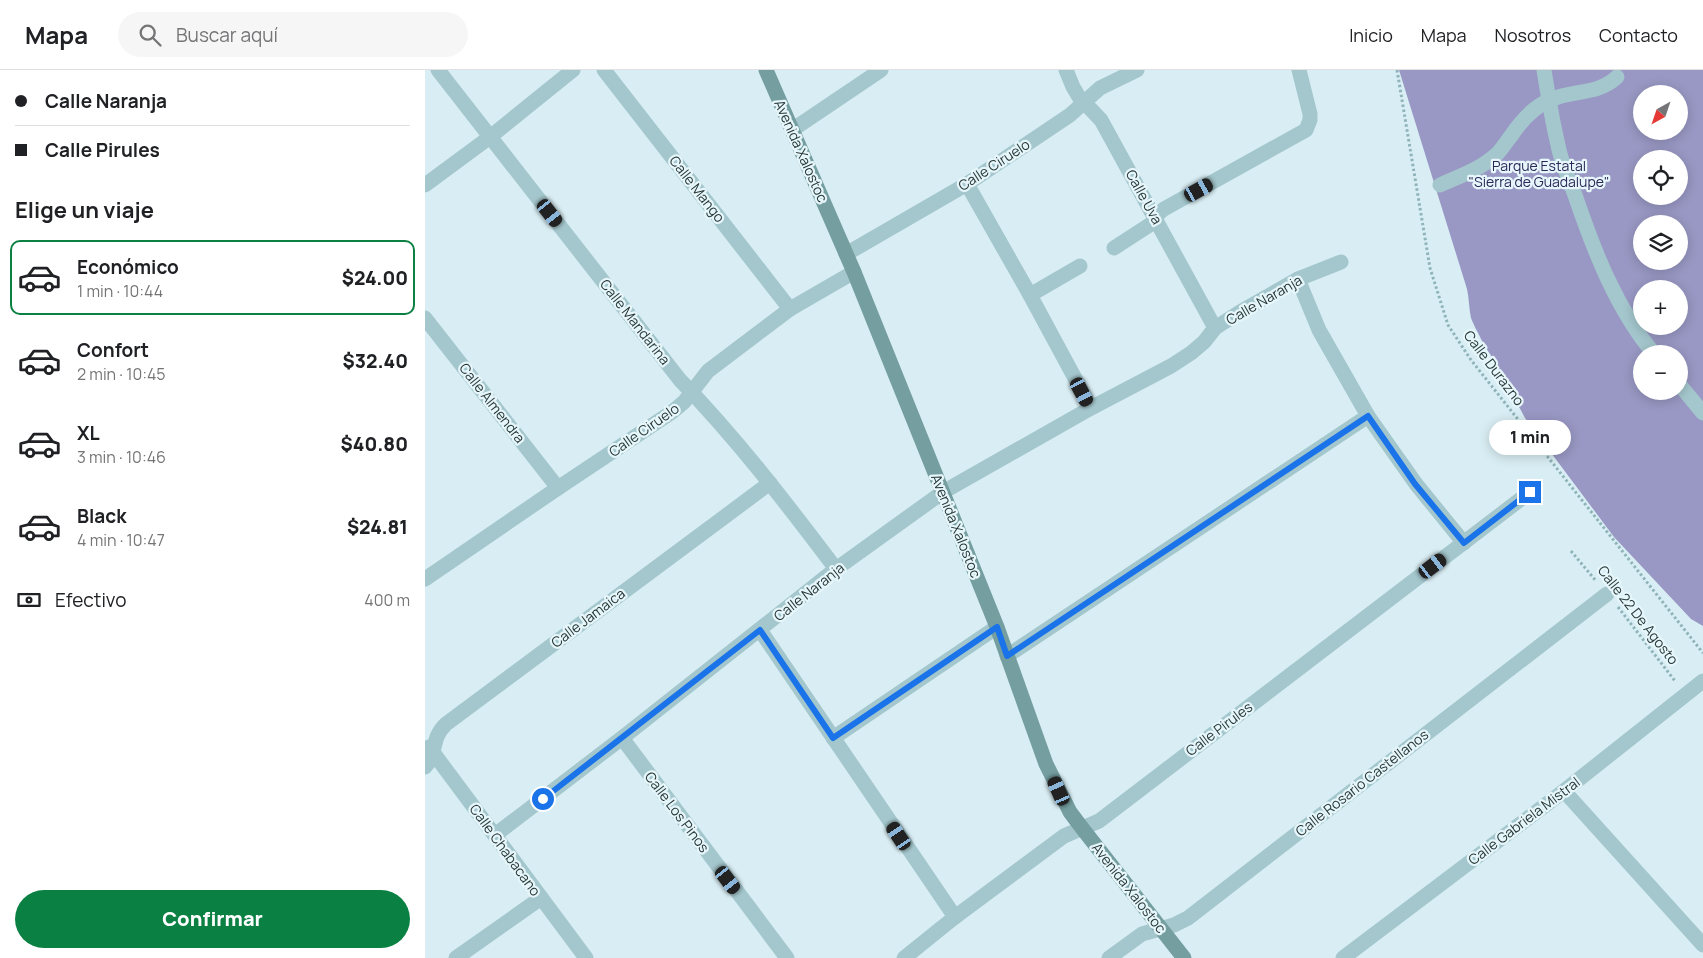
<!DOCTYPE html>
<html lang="es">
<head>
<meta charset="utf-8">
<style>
	body { margin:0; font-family:Manrope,sans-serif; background:#f6f6f6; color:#202124; height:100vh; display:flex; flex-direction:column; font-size:19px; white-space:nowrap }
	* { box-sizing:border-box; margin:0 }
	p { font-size:16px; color:#757577 }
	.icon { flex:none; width:28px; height:28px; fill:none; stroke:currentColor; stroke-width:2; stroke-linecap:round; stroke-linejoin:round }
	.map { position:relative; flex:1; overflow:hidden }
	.sheet { display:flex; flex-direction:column; background:#fff; width:425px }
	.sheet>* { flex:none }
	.banner { display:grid; align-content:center; height:110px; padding:0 15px; background:#fff }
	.needle { width:32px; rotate:220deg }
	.tools { position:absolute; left:1208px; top:15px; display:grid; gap:10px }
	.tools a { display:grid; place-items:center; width:55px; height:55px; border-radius:50%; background:#fff; box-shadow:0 2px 12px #0003; font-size:25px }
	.end { position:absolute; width:22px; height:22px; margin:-11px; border:6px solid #1a73e8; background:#fff; box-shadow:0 0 0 2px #fff }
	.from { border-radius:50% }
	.bubble { position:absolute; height:35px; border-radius:18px; background:#fff; box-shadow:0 2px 12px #0003; font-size:16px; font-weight:800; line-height:35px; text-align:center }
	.car { position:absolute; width:15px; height:30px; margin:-15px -8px; border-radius:6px; box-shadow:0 0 4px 1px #0007; background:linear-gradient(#222 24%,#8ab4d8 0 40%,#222 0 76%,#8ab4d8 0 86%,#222 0) }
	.banner b { display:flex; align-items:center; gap:18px; height:48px; font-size:19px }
	.banner b+b { border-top:1px solid #e0e0e0 }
	.banner i { width:12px; height:12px; background:#202124 }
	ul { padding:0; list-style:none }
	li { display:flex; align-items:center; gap:15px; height:75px; margin:0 10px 8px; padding:0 5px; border:2px solid transparent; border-radius:10px }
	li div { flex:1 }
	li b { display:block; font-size:19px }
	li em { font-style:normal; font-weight:800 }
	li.active { border-color:#0b8043 }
	li>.icon { width:45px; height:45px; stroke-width:1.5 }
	h2 { padding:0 15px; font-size:22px; line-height:60px }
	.pay { display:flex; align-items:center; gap:12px; height:55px; padding:0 15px; font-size:19px }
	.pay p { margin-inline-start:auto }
	.button { display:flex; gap:10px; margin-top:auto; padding:10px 15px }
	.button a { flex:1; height:58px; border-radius:30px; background:#0b8043; color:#fff; font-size:20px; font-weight:800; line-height:58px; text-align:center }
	header { display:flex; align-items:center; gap:30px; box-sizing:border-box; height:70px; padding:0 25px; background:#fff; border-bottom:1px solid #e0e0e0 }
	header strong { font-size:24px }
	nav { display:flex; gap:28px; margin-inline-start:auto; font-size:18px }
	.search { width:350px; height:45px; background:#f6f6f6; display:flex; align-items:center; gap:12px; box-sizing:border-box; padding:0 18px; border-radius:28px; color:#757577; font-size:19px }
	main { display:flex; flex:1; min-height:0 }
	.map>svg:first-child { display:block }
</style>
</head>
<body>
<header>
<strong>Mapa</strong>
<div class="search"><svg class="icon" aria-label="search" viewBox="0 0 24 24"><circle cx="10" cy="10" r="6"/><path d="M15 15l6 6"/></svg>Buscar aquí</div>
<nav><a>Inicio</a><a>Mapa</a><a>Nosotros</a><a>Contacto</a></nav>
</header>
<main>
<section class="sheet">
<div class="banner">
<b><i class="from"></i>Calle Naranja</b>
<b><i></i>Calle Pirules</b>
</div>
<h2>Elige un viaje</h2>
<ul>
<li class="active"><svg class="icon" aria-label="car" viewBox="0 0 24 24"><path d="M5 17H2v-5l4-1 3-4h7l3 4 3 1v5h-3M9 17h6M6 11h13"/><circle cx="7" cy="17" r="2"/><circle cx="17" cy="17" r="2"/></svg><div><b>Económico</b><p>1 min · 10:44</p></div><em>$24.00</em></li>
<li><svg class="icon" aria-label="car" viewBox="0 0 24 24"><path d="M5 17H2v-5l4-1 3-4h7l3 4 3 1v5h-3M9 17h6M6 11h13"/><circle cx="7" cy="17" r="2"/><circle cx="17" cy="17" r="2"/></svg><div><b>Confort</b><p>2 min · 10:45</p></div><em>$32.40</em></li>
<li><svg class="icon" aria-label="car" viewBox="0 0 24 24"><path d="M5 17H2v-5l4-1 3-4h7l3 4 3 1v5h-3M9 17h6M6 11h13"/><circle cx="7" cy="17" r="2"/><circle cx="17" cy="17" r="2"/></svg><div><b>XL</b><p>3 min · 10:46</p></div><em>$40.80</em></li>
<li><svg class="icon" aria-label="car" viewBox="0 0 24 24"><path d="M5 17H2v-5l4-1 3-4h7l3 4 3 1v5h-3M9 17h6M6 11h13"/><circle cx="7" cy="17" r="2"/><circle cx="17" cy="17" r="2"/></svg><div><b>Black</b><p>4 min · 10:47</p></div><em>$24.81</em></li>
</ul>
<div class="pay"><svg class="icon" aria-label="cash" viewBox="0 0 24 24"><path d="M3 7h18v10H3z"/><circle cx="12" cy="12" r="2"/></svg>Efectivo<p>400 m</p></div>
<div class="button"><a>Confirmar</a></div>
</section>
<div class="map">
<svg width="1278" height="888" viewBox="0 0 1278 888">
	<rect width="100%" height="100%" fill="#d9eef4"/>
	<!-- green -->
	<path fill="#9998c4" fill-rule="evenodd" d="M974,0H1278V556L1266,549L1189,467L1100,348L1068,288C1062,281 1049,256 1046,248C1044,239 1044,228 1042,219ZM1216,24H1254V61H1216ZM1216,89H1254V126H1216ZM1216,154H1254V191H1216ZM1216,219H1254V256H1216ZM1216,284H1254V321H1216Z"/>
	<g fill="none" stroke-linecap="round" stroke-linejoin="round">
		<!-- path -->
		<g stroke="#8eb3b9" stroke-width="3" stroke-dasharray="2.5 2.5" stroke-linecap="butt">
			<polyline points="972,0 1005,198 1023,255 1046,290 1278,583"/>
			<polyline points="1146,481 1171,511"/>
			<polyline points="1193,537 1250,611"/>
		</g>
		<!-- street -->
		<g stroke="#a4c7cd" stroke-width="15">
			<path d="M13,0L255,310C312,369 362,434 411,499"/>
			<polyline points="179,0 365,239"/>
			<polyline points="641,0 648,17 654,27 676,50 790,258"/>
			<path d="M1119,0C1123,25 1127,50 1133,75C1136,92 1144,109 1150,125C1169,181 1191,238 1229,284"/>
			<polyline points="367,60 456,0"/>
			<polyline points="542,114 605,225 666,338"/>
			<polyline points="0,115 65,67 148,0"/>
			<path d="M1015,115C1035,106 1056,99 1072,84C1077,79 1081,72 1086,66C1096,51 1108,37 1125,30C1149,19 1171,26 1192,7"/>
			<polyline points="689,178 726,154 734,143 739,139 881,60 885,50 885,44 874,0"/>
			<polyline points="421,184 542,114 645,45 675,18 712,0"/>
			<polyline points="873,209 894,260 943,346 991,414 1039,473"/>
			<polyline points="605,225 655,196"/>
			<polyline points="0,248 133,418"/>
			<polyline points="1254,314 1278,343"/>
			<polyline points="0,509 133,418 247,342 259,332 283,301 365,239 429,202"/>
			<polyline points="335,560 530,847"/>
			<polyline points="582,586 943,346"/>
			<polyline points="197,668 362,888"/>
			<polyline points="408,668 572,557"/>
			<polyline points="4,677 161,888"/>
			<path d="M0,697C13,684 5,669 21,654L345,413"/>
			<polyline points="1139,721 1278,875"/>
			<polyline points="70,765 197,668 411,499 518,422 666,338 746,296 766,283 779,272 790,258 815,242 873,209 916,192"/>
			<polyline points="31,888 116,828"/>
			<polyline points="479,888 530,847 639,766 674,751 1105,422"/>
			<polyline points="684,888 717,864 749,855 763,848 1182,524"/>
			<polyline points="918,888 1139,721 1278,611"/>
		</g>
		<!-- secondary -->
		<polyline stroke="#759ea0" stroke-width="15" points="341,0 429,202 572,557 621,694 645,742 657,758 759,888"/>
	</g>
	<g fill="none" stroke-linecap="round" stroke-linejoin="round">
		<!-- route -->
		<polyline stroke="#1a73e8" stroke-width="6" points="118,729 335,560 408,668 572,557 582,586 943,346 990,414 1039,473 1105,422"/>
	</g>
	<g text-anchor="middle" stroke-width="4.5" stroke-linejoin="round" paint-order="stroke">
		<!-- street labels -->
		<g font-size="14" fill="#263737" stroke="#e6f6fb">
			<text transform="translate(376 81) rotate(66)" y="5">Avenida Xalostoc</text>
			<text transform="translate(569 95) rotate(-33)" y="5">Calle Ciruelo</text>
			<text transform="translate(272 119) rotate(52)" y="5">Calle Mango</text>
			<text transform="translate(719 127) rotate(61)" y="5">Calle Uva</text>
			<text transform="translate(839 230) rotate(-30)" y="5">Calle Naranja</text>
			<text transform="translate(210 252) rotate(52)" y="5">Calle Mandarina</text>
			<text transform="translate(1069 298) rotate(53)" y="5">Calle Durazno</text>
			<text transform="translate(67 333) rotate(52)" y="5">Calle Almendra</text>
			<text transform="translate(219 360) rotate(-35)" y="5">Calle Ciruelo</text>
			<text transform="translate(531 456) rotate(68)" y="5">Avenida Xalostoc</text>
			<text transform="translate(384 522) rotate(-38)" y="5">Calle Naranja</text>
			<text transform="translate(1213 545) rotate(52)" y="5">Calle 22 De Agosto</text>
			<text transform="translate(163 548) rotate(-37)" y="5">Calle Jamaica</text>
			<text transform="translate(794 659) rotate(-37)" y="5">Calle Pirules</text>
			<text transform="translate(937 713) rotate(-38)" y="5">Calle Rosario Castellanos</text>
			<text transform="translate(252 742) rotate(53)" y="5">Calle Los Pinos</text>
			<text transform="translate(1099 751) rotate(-37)" y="5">Calle Gabriela Mistral</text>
			<text transform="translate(80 780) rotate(54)" y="5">Calle Chabacano</text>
			<text transform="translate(704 818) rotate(52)" y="5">Avenida Xalostoc</text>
		</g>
		<!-- park labels -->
		<g font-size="14" fill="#2b2858" stroke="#e6f6fb">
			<text x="1114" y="101">Parque Estatal<tspan x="1114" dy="16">"Sierra de Guadalupe"</tspan></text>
		</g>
	</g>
</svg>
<div class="tools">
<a><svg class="needle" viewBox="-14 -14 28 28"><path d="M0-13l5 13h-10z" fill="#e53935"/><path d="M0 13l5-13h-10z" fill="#757577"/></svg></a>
<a><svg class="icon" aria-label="locate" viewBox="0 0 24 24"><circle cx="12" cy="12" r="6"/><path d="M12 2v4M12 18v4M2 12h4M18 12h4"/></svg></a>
<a><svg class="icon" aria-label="layers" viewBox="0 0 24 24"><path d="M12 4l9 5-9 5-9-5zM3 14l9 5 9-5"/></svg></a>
<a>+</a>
<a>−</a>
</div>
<i class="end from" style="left:118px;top:729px"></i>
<i class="end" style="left:1105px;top:422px"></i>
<div class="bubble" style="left:1064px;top:350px;width:82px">1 min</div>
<i class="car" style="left:774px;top:120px;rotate:61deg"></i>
<i class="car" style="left:125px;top:143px;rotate:142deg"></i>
<i class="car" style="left:657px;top:322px;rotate:152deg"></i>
<i class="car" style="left:1008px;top:496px;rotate:53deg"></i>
<i class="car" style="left:634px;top:721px;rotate:336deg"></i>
<i class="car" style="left:474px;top:766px;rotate:326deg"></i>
<i class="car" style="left:303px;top:810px;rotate:143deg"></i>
</div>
</main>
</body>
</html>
